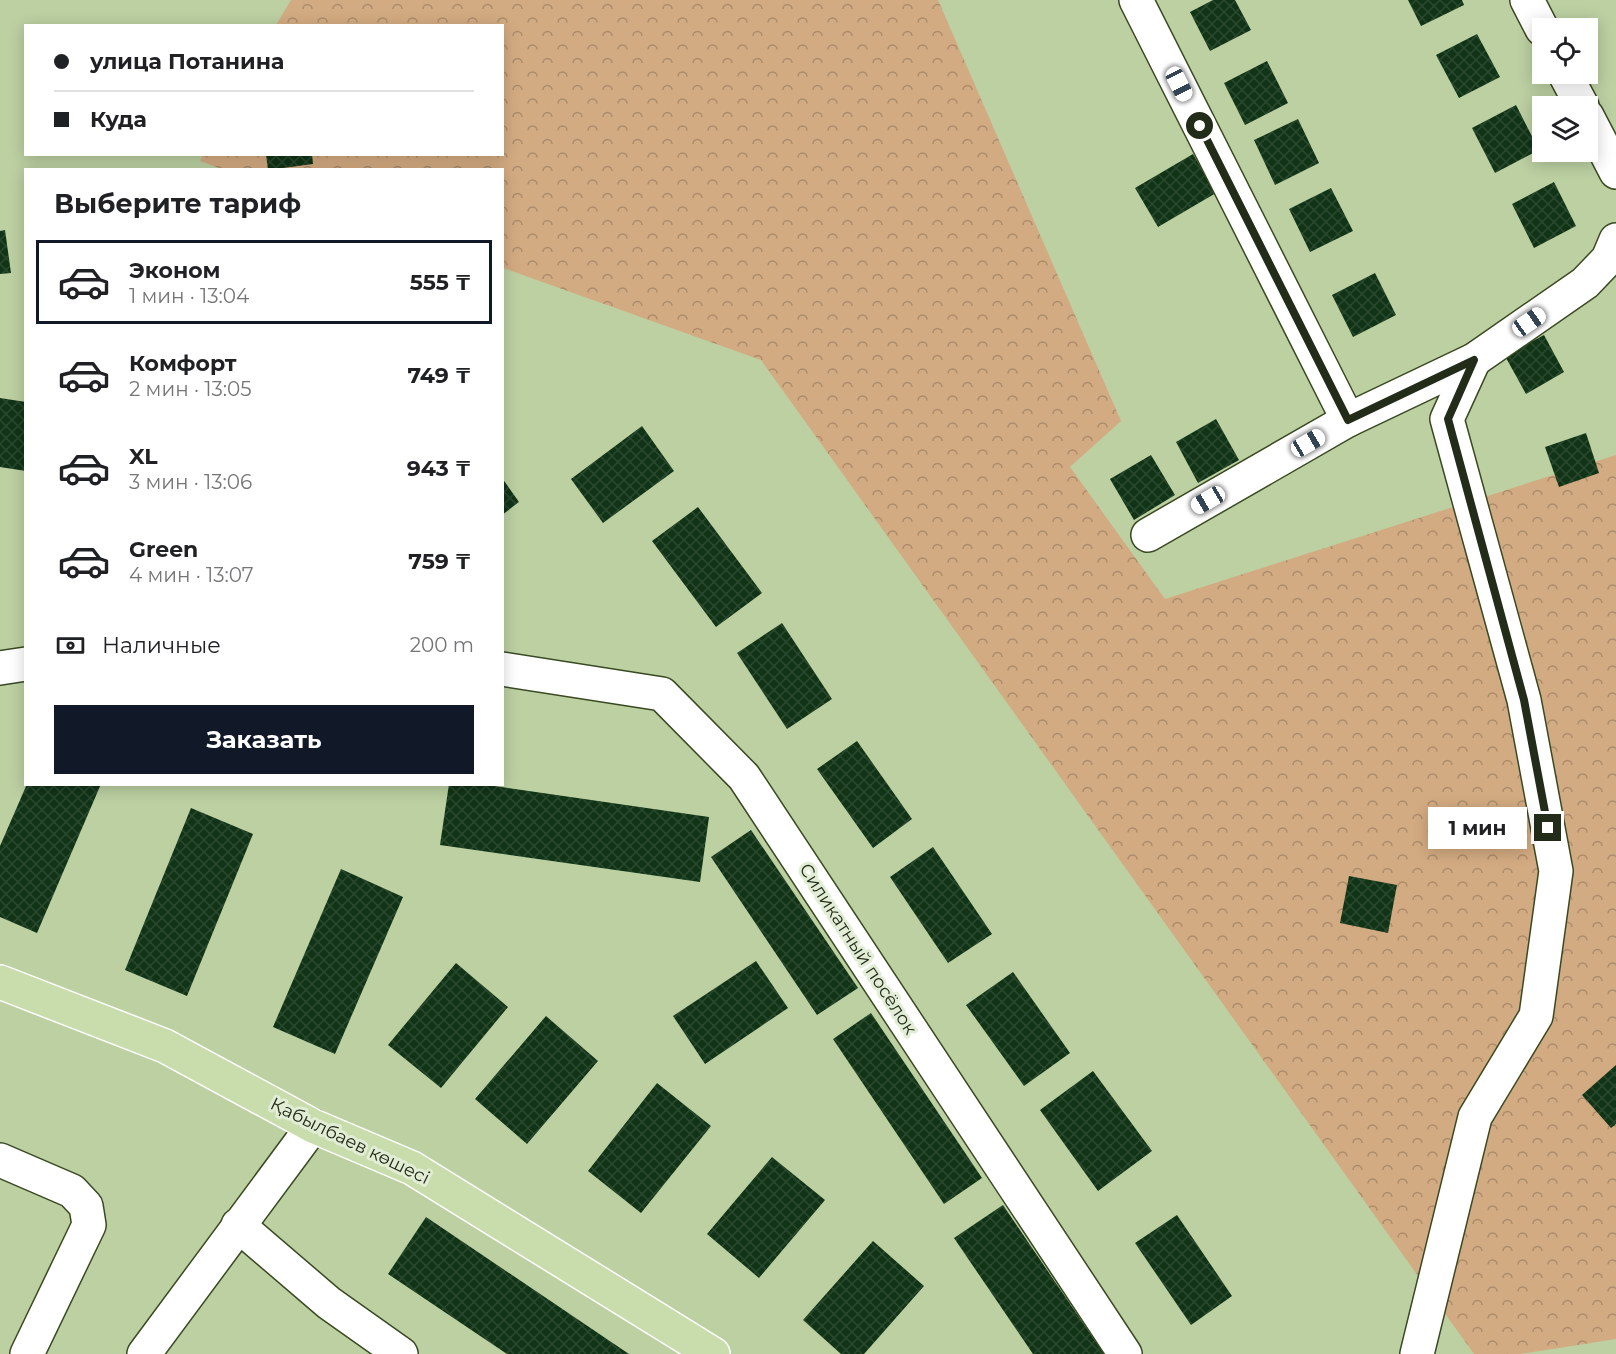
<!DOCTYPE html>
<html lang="ru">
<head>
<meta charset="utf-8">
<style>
	body { margin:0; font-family:Montserrat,sans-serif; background:#f6f6f6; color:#202124; height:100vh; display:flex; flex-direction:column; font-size:22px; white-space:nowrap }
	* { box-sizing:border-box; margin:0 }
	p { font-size:20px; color:#757577 }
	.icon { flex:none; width:33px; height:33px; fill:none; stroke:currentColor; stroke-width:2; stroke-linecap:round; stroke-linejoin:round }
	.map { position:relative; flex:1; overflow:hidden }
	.sheet { position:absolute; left:24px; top:168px; width:480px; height:618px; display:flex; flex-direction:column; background:#fff; border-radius:0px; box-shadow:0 3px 15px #0003 }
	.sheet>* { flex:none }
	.hud { position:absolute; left:24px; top:24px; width:480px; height:132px; border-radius:0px; box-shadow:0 3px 15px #0003; display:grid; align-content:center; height:132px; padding:0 30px; background:#fff }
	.buttons { position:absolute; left:1532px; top:18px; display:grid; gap:12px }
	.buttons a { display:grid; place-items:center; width:66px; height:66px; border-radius:0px; background:#fff; box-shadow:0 3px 15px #0003; font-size:30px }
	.end { position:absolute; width:27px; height:27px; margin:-14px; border:8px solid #232b19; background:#fff; box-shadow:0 0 0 3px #fff }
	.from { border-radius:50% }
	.bubble { position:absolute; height:42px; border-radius:0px; background:#fff; box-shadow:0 3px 15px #0003; font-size:20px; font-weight:700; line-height:42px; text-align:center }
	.car { position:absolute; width:18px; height:36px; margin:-18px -9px; border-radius:8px; box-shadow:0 0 4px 2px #0007; background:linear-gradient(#fff 24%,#345 0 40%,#fff 0 76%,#345 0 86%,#fff 0) }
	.hud b { display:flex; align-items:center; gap:21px; height:57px; font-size:22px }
	.hud b+b { border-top:2px solid #e0e0e0 }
	.hud i { width:15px; height:15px; background:#202124 }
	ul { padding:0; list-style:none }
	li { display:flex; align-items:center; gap:18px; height:84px; margin:0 12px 9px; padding:0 18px; border:3px solid transparent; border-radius:0px }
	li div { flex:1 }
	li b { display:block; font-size:22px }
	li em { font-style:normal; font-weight:700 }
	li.current { border-color:#111827 }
	li>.icon { width:54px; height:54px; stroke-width:1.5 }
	h2 { padding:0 30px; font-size:27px; line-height:72px }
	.pay { display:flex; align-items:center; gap:15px; height:66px; padding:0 30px; font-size:22px }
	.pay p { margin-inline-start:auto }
	.action { display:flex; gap:12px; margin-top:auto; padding:12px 30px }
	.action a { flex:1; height:69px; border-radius:0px; background:#111827; color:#fff; font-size:24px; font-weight:700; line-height:69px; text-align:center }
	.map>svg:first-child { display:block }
</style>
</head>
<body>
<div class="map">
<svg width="1616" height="1354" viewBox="0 0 1616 1354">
	<defs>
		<pattern id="forest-crowns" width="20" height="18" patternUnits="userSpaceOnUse" patternTransform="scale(1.5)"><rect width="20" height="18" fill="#d3ab82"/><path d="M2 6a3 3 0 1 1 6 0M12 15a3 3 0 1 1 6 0" fill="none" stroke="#ab8b6a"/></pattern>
		<pattern id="building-cross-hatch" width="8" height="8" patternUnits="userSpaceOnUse" patternTransform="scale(1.5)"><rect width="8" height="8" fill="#113417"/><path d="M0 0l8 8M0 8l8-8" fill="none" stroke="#2b492f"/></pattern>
	</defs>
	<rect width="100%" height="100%" fill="#bcd0a2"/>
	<!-- forest -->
	<polygon fill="url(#forest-crowns)" points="291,0 938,0 1121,421 1070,467 1165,599 1616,455 1616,1339 1520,1354 1474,1354 761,360 503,268 502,170 224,170 200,161 204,154 502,154 502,26 276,25"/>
	<!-- building -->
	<g fill="url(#building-cross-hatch)">
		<polygon points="1213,0 1235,0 1251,30 1210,51 1190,12"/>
		<polygon points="1408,0 1462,0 1464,5 1421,26"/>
		<polygon points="1477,34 1500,77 1459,98 1436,55"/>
		<polygon points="1267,61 1288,103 1245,125 1224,83"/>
		<polygon points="1516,105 1539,150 1495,173 1472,128"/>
		<polygon points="1298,119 1319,163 1275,185 1254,140"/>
		<polygon points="266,154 312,154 313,164 268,170"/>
		<polygon points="1193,154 1216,193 1158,227 1135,188"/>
		<polygon points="1554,182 1576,226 1534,248 1512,204"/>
		<polygon points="1331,188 1353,231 1310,252 1289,209"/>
		<polygon points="5,230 11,273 0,274 0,231"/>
		<polygon points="1375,273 1396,315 1353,337 1332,295"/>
		<polygon points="1544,335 1564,372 1526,394 1505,356"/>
		<polygon points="0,398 26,402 26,471 0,467"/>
		<polygon points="1216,419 1239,460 1198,483 1176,442"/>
		<polygon points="642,426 674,471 603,523 571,479"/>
		<polygon points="1586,433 1599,473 1559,487 1545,447"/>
		<polygon points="1151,455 1175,495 1134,520 1110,479"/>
		<polygon points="502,478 519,502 502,515"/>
		<polygon points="698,507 762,593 716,627 652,541"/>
		<polygon points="782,623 832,699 787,729 737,653"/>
		<polygon points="857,741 912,819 873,848 817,769"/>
		<polygon points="27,784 101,784 37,933 0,917 0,846"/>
		<polygon points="449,784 480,784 709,817 700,882 440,845"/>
		<polygon points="191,808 253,834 187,996 125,970"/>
		<polygon points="751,830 858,988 817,1015 711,857"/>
		<polygon points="933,847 992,934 948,963 890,877"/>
		<polygon points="341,869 403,897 335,1054 273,1027"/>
		<polygon points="1349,876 1397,885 1388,933 1340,923"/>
		<polygon points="756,961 788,1008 705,1064 673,1016"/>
		<polygon points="456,963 508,1007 441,1088 388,1045"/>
		<polygon points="1013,972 1070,1053 1024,1086 966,1005"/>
		<polygon points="871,1013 982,1178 944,1204 833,1039"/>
		<polygon points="546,1016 598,1061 527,1144 475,1099"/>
		<polygon points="1616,1065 1616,1124 1611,1128 1582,1095"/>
		<polygon points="1093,1071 1152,1151 1098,1191 1040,1110"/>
		<polygon points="657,1083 711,1126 641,1213 588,1171"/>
		<polygon points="772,1157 825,1200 759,1278 707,1234"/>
		<polygon points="1003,1205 1104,1354 1033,1354 954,1238"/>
		<polygon points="1177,1215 1232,1296 1191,1325 1135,1243"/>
		<polygon points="426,1217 629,1354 507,1354 388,1274"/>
		<polygon points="873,1241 924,1286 864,1354 841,1354 803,1320"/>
	</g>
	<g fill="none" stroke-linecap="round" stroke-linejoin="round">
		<defs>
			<g id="minor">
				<polyline points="1136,0 1348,420"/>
				<polyline points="1527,0 1542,29"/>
				<polyline points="1565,74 1582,106"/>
				<polyline points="1587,116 1616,172"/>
				<polyline points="1148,535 1348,420 1474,360 1585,283 1608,259 1616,240"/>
				<polyline points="0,668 26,664"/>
				<polyline points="502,669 662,694 744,777 1125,1354"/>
				<polyline points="0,1160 72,1191 86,1206 89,1225 27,1354"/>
				<polyline points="238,1225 329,1303 401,1354"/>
				<polyline points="144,1354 313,1126"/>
				<polyline points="1417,1354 1475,1117 1536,1016 1556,871 1524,700 1447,419 1474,360"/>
			</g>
			<polyline id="major" points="0,982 165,1046 313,1126 412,1168 713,1354"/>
		</defs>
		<!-- minor casing -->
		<use href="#minor" stroke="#394921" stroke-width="36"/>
		<!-- major casing -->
		<use href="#major" stroke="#fff" stroke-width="36"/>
		<!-- minor -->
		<use href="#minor" stroke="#fff" stroke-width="33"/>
		<!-- major -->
		<use href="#major" stroke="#c9ddac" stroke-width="33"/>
	</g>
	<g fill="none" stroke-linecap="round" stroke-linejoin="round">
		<!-- route -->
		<polyline stroke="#232b19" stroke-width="8" points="1200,126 1348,420 1474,360 1448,419 1524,700 1548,828"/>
	</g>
	<g text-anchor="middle" stroke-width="6" stroke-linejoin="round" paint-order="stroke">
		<!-- street labels -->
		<g font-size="18" fill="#232b19" stroke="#e2edd6">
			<text transform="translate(858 949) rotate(57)" y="6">Силикатный посёлок</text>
			<text transform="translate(350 1141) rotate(26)" y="6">Қабылбаев көшесі</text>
		</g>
	</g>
</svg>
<div class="buttons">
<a><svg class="icon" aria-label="locate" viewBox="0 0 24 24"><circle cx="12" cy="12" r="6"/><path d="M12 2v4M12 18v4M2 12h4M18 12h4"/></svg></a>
<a><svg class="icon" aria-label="layers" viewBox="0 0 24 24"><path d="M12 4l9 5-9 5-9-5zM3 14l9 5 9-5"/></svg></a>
</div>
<i class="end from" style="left:1200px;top:126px"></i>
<i class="end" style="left:1548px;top:828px"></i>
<div class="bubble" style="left:1428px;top:807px;width:99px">1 мин</div>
<i class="car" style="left:1179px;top:84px;rotate:153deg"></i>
<i class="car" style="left:1529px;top:322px;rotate:55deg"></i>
<i class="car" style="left:1308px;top:443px;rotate:60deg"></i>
<i class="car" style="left:1208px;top:500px;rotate:240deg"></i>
<div class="hud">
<b><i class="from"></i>улица Потанина</b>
<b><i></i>Куда</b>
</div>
<section class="sheet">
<h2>Выберите тариф</h2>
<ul>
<li class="current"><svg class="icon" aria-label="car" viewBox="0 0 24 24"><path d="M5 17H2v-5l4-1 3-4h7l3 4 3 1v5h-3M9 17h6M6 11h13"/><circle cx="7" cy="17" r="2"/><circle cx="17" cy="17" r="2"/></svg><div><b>Эконом</b><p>1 мин · 13:04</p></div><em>555 ₸</em></li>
<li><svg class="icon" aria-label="car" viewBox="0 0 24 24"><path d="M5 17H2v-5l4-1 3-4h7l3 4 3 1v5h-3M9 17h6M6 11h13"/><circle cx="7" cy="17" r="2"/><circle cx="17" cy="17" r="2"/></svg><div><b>Комфорт</b><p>2 мин · 13:05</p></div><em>749 ₸</em></li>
<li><svg class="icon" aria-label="car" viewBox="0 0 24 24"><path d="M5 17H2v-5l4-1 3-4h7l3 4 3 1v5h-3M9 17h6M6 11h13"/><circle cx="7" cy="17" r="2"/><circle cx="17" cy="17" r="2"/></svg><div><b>XL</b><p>3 мин · 13:06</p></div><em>943 ₸</em></li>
<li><svg class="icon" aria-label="car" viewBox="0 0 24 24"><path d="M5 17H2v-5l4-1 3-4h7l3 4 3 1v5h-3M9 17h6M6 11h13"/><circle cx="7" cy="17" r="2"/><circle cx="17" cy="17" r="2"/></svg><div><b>Green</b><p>4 мин · 13:07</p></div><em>759 ₸</em></li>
</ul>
<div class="pay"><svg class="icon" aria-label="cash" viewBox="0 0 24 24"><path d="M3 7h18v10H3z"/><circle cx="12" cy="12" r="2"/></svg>Наличные<p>200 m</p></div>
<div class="action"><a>Заказать</a></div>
</section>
</div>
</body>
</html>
